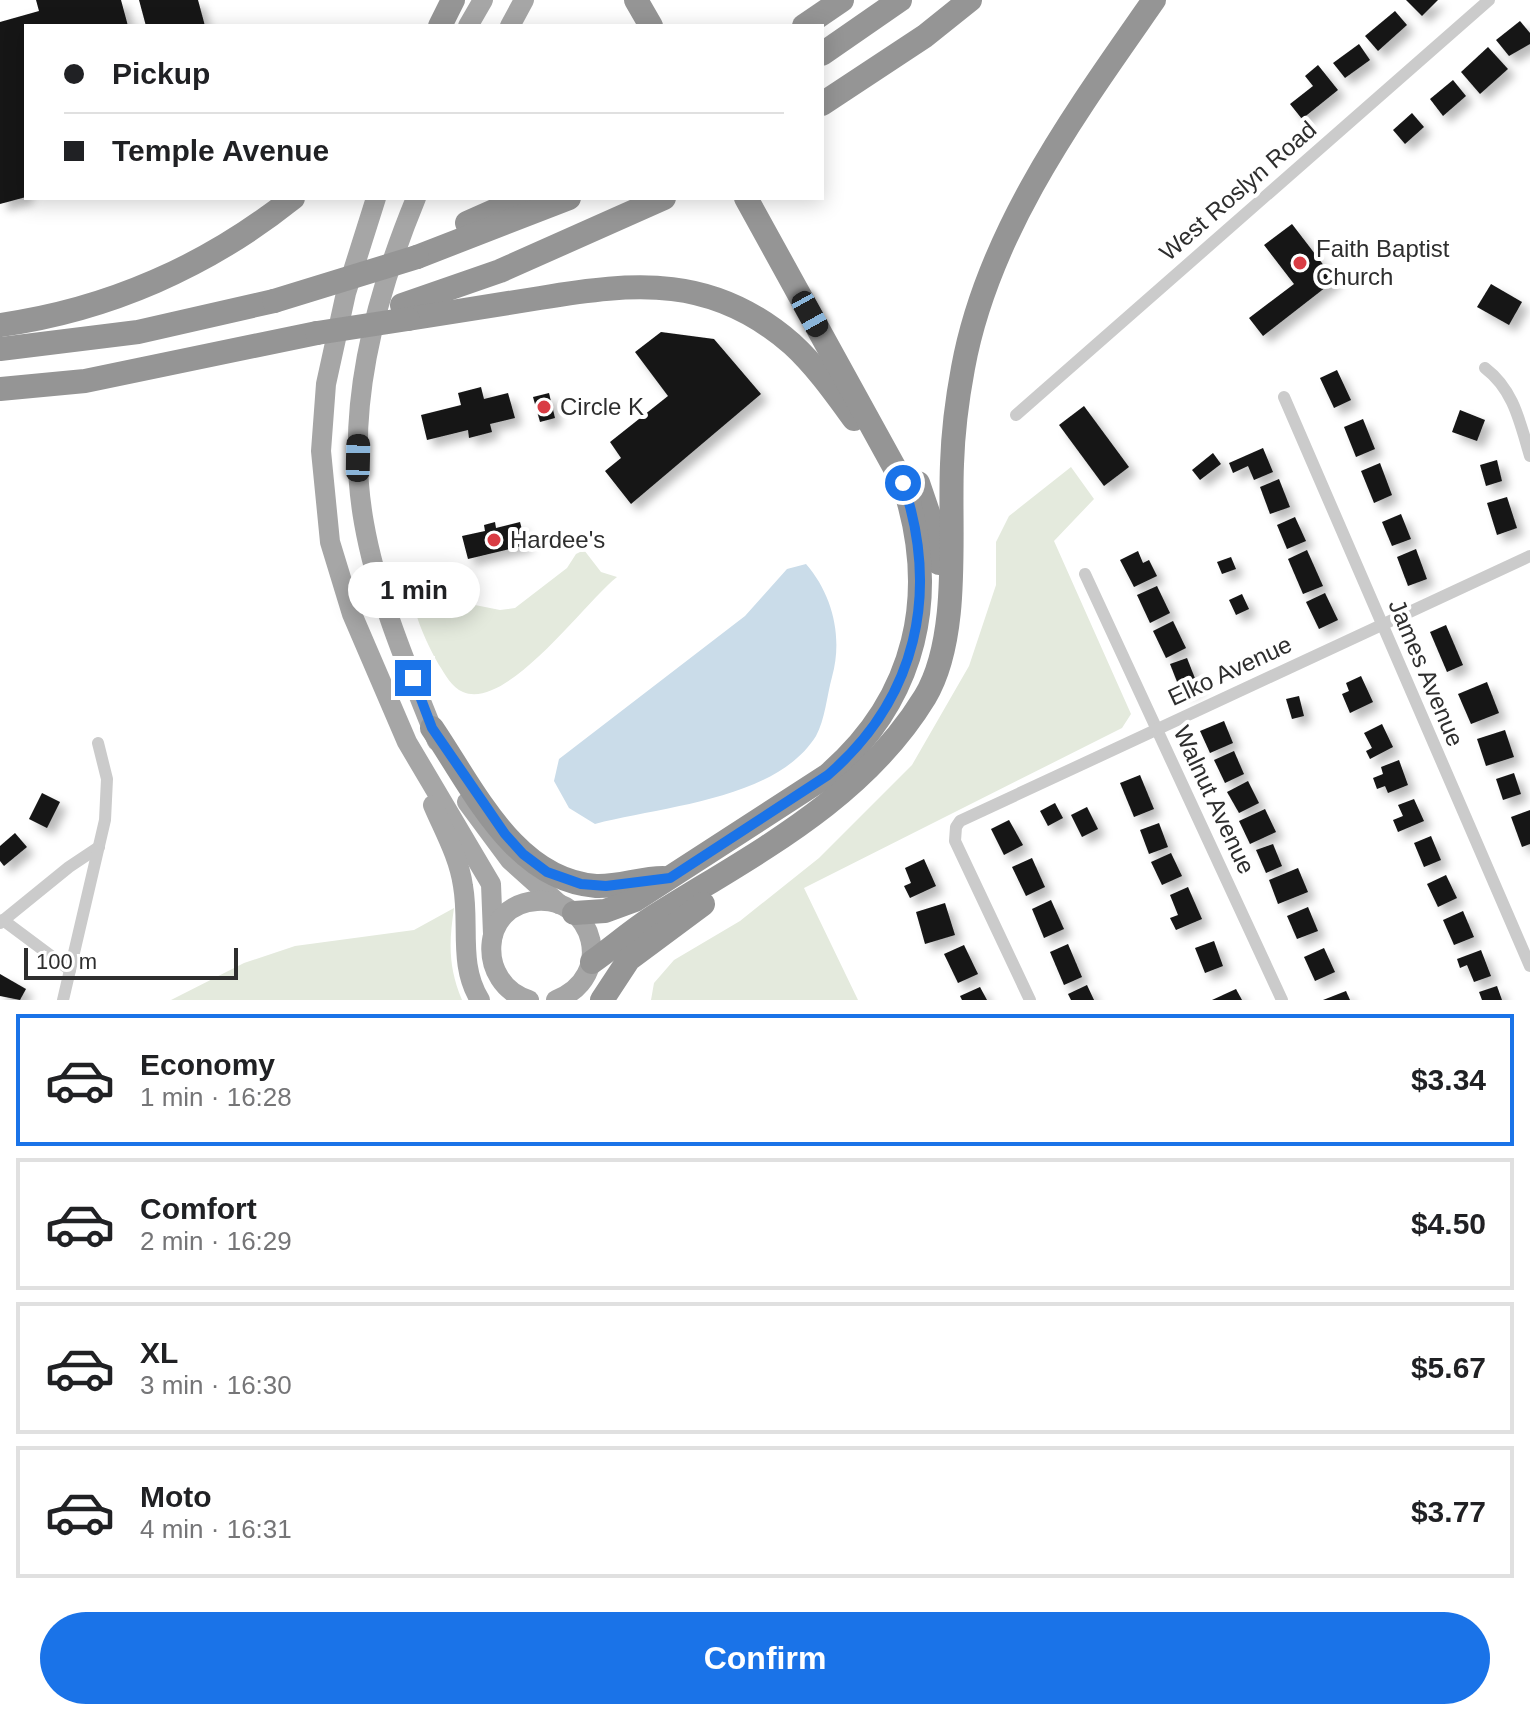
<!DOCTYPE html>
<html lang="en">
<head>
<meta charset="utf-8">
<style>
	body { margin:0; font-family:Helvetica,sans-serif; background:#f6f6f6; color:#202124; height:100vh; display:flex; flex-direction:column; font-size:30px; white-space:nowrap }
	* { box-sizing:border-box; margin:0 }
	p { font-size:26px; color:#757577 }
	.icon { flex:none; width:44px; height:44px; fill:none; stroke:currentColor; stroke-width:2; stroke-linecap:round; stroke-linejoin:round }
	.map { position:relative; height:1000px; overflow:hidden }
	.sheet { display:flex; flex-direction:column; background:#fff; flex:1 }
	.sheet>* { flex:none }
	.guide { position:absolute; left:24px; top:24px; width:800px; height:176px; border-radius:0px; box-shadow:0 4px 20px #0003; display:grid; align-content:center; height:176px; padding:0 40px; background:#fff }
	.scale { position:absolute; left:24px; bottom:20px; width:214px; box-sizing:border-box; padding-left:8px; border:4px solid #2e2e2e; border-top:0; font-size:22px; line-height:28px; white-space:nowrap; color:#2e2e2e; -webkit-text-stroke:6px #fff; paint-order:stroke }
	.end { position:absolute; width:36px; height:36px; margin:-18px; border:10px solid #1a73e8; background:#fff; box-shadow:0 0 0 4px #fff }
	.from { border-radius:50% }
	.bubble { position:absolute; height:56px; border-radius:28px; background:#fff; box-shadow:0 4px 20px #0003; font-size:26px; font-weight:700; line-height:56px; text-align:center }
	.car { position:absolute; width:24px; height:48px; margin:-24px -12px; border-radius:10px; box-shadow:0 0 6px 2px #0007; background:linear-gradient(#222 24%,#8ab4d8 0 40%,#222 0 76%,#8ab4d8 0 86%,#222 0) }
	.guide b { display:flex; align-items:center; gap:28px; height:76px; font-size:30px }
	.guide b+b { border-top:2px solid #e0e0e0 }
	.guide i { width:20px; height:20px; background:#202124 }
	ul { padding:14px 0 0; list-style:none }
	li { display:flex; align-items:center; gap:24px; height:132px; margin:0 16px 12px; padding:0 24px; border:4px solid #e0e0e0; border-radius:0px }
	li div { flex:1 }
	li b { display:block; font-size:30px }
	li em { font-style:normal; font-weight:700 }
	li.current { border-color:#1a73e8 }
	li>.icon { width:72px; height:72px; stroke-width:1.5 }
	.primary-button { display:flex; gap:16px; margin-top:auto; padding:16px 40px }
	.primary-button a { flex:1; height:92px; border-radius:48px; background:#1a73e8; color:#fff; font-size:32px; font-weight:700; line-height:92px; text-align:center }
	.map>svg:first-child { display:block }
</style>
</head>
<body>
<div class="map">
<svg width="1530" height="1000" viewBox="0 0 1530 1000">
	<defs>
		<filter id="shadow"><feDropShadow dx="7" dy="7" stdDeviation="4" flood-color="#0004"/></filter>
	</defs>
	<rect width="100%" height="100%" fill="#fff"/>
	<!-- green -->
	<g fill="#e4eadd">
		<polygon points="1071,467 1094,499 1054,541 1131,714 1122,728 804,888 858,1000 651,1000 654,983 674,960 740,921 819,858 912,765 969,666 996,585 996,542 1009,516"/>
		<path d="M584,550L601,572L617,577C585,602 507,711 463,692C452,688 445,674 439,665C426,642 411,610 411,583L425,595L500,610L515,608L567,568L576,554Z"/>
		<path d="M454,908C449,942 448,967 462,1000H171L244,963L295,946L414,930Z"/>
	</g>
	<!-- water -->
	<path fill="#cadce9" d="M806,564C833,595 843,638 832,677C827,695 825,720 816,736C776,800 663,806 595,824L569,808L554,781L559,759L745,616L787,569Z"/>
	<!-- building -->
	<g fill="#151515" filter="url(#shadow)">
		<polygon points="36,0 121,0 128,26 26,26 26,197 0,204 0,22 39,11"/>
		<polygon points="139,0 198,0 205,26 146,26"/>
		<polygon points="1406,0 1438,0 1422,16"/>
		<polygon points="1395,11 1407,25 1378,51 1365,36"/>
		<polygon points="1520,21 1530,33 1530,44 1509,56 1496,40"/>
		<polygon points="1359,44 1370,60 1345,78 1333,63"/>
		<polygon points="1488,47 1508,69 1480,94 1461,72"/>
		<polygon points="1318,65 1338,90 1302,119 1290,104 1313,86 1305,76"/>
		<polygon points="1453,80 1466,96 1443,116 1430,99"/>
		<polygon points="1412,113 1424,127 1405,144 1393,130"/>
		<polygon points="1292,224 1335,280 1263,336 1249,318 1294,284 1264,245"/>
		<polygon points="1491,284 1522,302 1509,325 1477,307"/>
		<polygon points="661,332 714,339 761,394 631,504 605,471 621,458 610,442 668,396 635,352"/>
		<polygon points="1337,370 1351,400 1334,408 1320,378"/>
		<polygon points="481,387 484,399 508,393 515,418 490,424 492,432 469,438 468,430 427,440 421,415 461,405 458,393"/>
		<polygon points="549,393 555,418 540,422 533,397"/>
		<polygon points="1084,406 1129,467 1104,486 1059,425"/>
		<polygon points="1460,410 1485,420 1477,441 1452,432"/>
		<polygon points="1363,419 1375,449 1356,457 1344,427"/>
		<polygon points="1263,448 1273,472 1254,480 1248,466 1233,473 1229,463"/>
		<polygon points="1213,453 1221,464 1200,480 1192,470"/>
		<polygon points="1497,460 1502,481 1486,486 1480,465"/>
		<polygon points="1380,463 1392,495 1374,503 1361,471"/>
		<polygon points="1279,479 1290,507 1270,514 1260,487"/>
		<polygon points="1507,497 1517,528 1497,535 1487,503"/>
		<polygon points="1401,514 1411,539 1392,546 1382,522"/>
		<polygon points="1295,517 1306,541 1287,549 1277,525"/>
		<polygon points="495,522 496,528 520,522 526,545 468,559 462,536 485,531 484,525"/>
		<polygon points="1416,549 1427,579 1408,586 1397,557"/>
		<polygon points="1307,550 1323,586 1303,594 1288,559"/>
		<polygon points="1138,551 1143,563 1149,560 1157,576 1134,587 1120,560"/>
		<polygon points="1231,557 1236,569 1222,574 1217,562"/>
		<polygon points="1157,586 1170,613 1150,623 1137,595"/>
		<polygon points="1325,593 1338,620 1319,629 1306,602"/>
		<polygon points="1242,594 1249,609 1236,615 1229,600"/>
		<polygon points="1173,621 1186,648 1166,658 1153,631"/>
		<polygon points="1446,625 1463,665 1447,672 1430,632"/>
		<polygon points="1187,658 1198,686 1181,692 1170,664"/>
		<polygon points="1361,676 1373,702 1350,713 1342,694 1349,691 1346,683"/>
		<polygon points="1487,682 1499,713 1471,724 1458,694"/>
		<polygon points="1299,696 1304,716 1292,719 1286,699"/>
		<polygon points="1224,721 1233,743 1210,753 1200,731"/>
		<polygon points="1382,724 1393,747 1370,759 1366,751 1372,748 1364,733"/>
		<polygon points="1505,730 1514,757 1486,766 1477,739"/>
		<polygon points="1234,751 1244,774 1225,783 1214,760"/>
		<polygon points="1399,760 1408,785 1388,793 1385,786 1377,789 1373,778 1383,774 1381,767"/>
		<polygon points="1514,773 1521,794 1503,800 1496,779"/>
		<polygon points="1140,775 1154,809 1134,817 1120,783"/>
		<polygon points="1248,781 1259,803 1239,813 1227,792"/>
		<polygon points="42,793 60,802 47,828 29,819"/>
		<polygon points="1414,799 1424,821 1398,832 1393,820 1403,816 1398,805"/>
		<polygon points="1055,803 1063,818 1048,826 1040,811"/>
		<polygon points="1087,807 1098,829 1082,837 1071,815"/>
		<polygon points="1265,809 1276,832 1250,844 1239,821"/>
		<polygon points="1530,810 1530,844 1522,847 1511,817"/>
		<polygon points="1009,820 1023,845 1004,855 991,829"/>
		<polygon points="1159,823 1168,847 1149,854 1140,830"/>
		<polygon points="15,833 27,847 4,866 0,861 0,846"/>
		<polygon points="1431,836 1441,860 1424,867 1414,843"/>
		<polygon points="1273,844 1282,866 1266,873 1256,850"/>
		<polygon points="1171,853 1182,876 1162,885 1151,862"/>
		<polygon points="1032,858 1045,887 1026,896 1012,867"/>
		<polygon points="924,859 936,886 910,898 904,886 911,883 905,868"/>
		<polygon points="1298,868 1308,892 1278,904 1269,880"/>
		<polygon points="1446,875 1457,898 1438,907 1427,884"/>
		<polygon points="1188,887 1202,919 1176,930 1170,918 1178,915 1170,895"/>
		<polygon points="1051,900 1064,929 1044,938 1032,909"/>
		<polygon points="945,903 955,935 925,944 916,912"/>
		<polygon points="1308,907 1318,931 1297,939 1287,916"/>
		<polygon points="1463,911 1474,937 1454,945 1443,920"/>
		<polygon points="1214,941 1223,966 1205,973 1195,948"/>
		<polygon points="1068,944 1082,977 1064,985 1050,952"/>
		<polygon points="964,945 978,974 958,983 944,954"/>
		<polygon points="1324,948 1335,972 1315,981 1304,957"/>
		<polygon points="1481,950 1491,976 1474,982 1467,965 1460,968 1457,959"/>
		<polygon points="0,974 26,989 20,1000 0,996"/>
		<polygon points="1087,985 1094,1000 1071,1000 1068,994"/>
		<polygon points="1497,986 1502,1000 1482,1000 1479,992"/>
		<polygon points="980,987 987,1000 962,1000 960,996"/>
		<polygon points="1236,989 1242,1000 1212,1000"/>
		<polygon points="1346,991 1350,1000 1323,1000"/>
	</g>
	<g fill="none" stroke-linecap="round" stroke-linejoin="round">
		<!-- street -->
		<g stroke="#cbcbcb" stroke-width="12">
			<path d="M1485,368C1514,390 1520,423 1530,456"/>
			<polyline points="1284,397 1530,966"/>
			<polyline points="1016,415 1489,0"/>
			<polyline points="1085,574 1282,1000"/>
			<polyline points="3,920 70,970"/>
			<polyline points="0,923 69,867 99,847"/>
			<polyline points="63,1000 105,820 107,779 98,743"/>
			<polyline points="1030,1000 955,841 956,827 960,821 1530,556"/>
		</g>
		<!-- primary -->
		<g stroke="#a6a6a6" stroke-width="20">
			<polyline points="468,26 483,0"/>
			<polyline points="510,26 524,0"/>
			<polyline points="376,198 346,293 326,384 321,451 330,542 352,614 407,742 491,884 493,934"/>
			<path d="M416,198C374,300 344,412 364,523C377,597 409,671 437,741"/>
			<polyline points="467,802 510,860 559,904"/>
			<path d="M433,805C444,831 459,857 463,886C470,925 458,965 480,1000"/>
			<path d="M529,1000C476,984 479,904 537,901C593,897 617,976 556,1000"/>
		</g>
		<!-- highway -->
		<g stroke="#959595" stroke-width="24">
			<polyline points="636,0 651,26"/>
			<polyline points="440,26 453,0"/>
			<polyline points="804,26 842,0"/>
			<polyline points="822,54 900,0"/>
			<polyline points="822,104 925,36 970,0"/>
			<polyline points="467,223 523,198"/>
			<polyline points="417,257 569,198"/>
			<polyline points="402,305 500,271 664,198"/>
			<path d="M408,319C452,312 496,305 540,298C636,282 713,275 792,344C816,366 835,393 854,419"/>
			<path d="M0,325C108,310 208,266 293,198"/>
			<polyline points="0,349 138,332 274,301"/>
			<polyline points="0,389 85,381 317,333"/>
			<polyline points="918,483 931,521 939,563"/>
			<path d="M432,728C473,788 514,880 596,886C619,887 640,878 663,878"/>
			<path d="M574,913L605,911L635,900L828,775C917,698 940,594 903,483L746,198"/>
			<path d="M592,962C612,948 630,932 650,919C751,855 861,802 925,697C961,637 949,532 952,464C953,432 957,400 963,368C988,231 1076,112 1154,0"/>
			<polyline points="602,1000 629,959 703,904"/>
		</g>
		<!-- highway-bridge -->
		<g stroke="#959595" stroke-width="24">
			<polyline points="274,301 417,257"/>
			<polyline points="317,333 408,319"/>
		</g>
	</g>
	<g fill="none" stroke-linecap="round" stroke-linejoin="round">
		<!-- route -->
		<path stroke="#1a73e8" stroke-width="10" d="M413,678L432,728L505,834L523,854L547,872L581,884L606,886L670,878L828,775C917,698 940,593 903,483"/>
	</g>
	<!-- markers -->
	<g fill="#d93c44" stroke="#fff" stroke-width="3">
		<circle cx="1300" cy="263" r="8"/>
		<circle cx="544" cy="407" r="8"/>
		<circle cx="494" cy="540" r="8"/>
	</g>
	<g text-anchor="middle" stroke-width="8" stroke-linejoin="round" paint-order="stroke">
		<!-- street labels -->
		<g font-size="24" fill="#2e2e2e" stroke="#fff">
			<text transform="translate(1238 191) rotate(-41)" y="8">West Roslyn Road</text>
			<text transform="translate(1230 671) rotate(-25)" y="8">Elko Avenue</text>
			<text transform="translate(1426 673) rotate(67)" y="8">James Avenue</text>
			<text transform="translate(1214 800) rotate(65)" y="8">Walnut Avenue</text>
		</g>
		<!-- poi labels -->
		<g font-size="24" fill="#2e2e2e" stroke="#fff" text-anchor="start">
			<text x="1316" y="257">Faith Baptist<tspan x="1316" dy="28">Church</tspan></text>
			<text x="560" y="415">Circle K</text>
			<text x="510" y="548">Hardee's</text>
		</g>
	</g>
</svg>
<div class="scale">100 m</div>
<i class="end from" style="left:903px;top:483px"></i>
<i class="end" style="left:413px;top:678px"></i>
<div class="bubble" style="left:348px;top:562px;width:132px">1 min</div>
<i class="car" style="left:810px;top:314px;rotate:151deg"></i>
<i class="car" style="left:358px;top:458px;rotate:1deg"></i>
<div class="guide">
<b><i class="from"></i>Pickup</b>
<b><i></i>Temple Avenue</b>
</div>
</div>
<section class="sheet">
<ul>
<li class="current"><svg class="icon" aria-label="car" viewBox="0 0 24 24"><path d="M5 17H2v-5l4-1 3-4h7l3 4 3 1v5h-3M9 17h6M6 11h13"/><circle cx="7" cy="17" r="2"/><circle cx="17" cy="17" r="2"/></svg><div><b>Economy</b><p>1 min · 16:28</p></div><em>$3.34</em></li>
<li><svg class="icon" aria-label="car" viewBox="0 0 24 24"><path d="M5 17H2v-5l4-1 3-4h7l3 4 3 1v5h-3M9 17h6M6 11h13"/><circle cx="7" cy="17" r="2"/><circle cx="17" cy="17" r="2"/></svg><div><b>Comfort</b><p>2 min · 16:29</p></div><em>$4.50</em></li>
<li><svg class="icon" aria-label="car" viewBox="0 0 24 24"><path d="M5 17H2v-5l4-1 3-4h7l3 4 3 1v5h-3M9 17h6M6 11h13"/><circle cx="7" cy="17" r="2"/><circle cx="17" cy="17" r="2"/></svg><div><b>XL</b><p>3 min · 16:30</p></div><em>$5.67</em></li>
<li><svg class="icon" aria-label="car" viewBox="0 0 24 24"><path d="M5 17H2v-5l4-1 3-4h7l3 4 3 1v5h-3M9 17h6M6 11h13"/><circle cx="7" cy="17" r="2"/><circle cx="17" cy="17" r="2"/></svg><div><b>Moto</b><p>4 min · 16:31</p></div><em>$3.77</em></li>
</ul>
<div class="primary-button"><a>Confirm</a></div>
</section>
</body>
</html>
